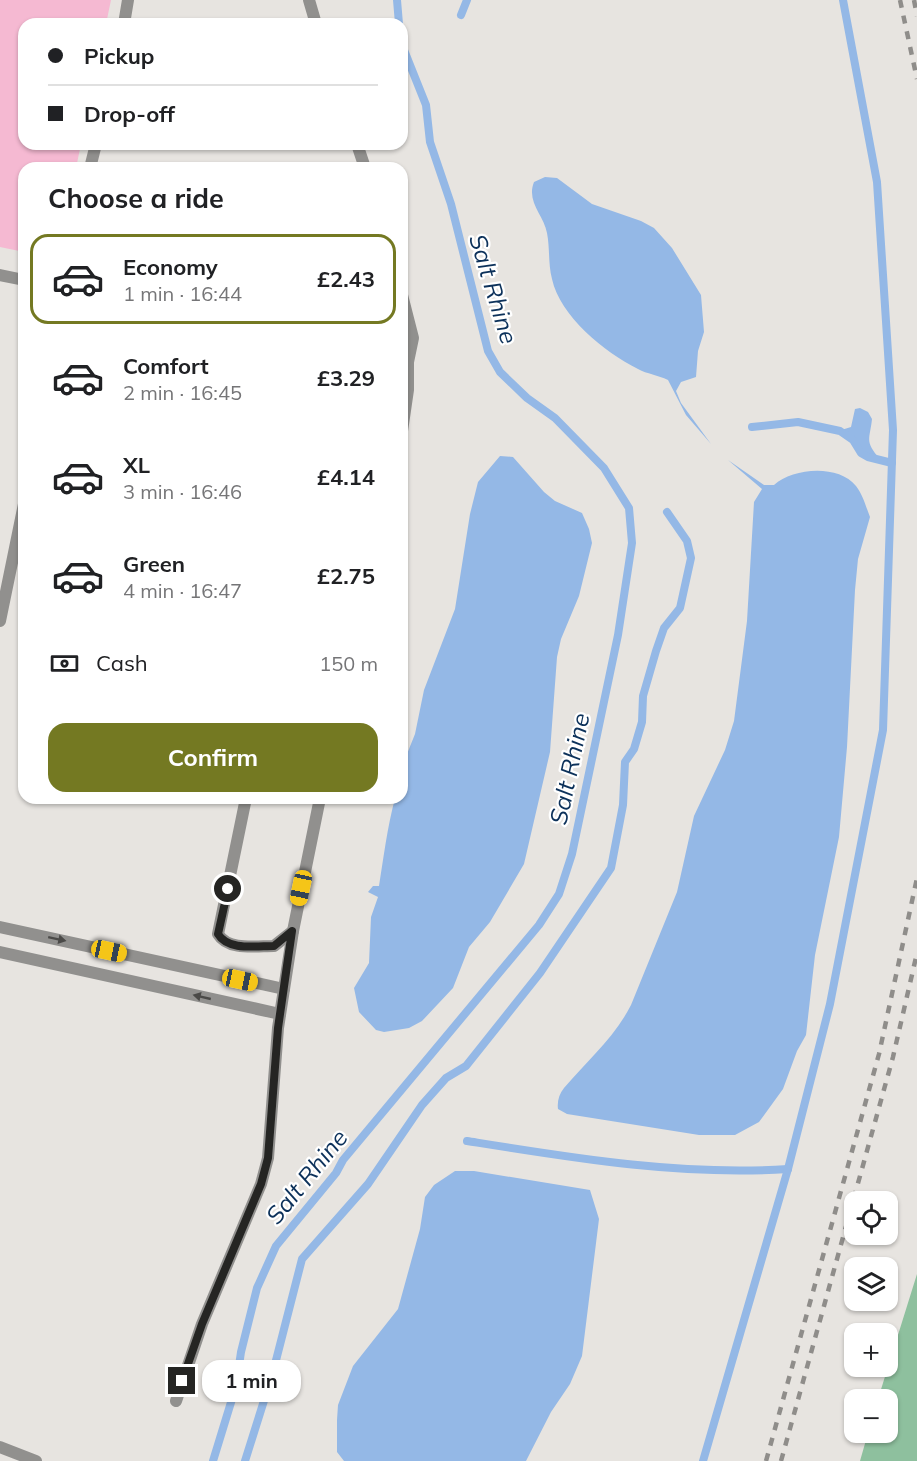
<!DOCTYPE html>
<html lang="en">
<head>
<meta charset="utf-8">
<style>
	body { margin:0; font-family:Mulish,sans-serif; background:#f2f2f2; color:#202124; height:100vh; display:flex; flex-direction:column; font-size:22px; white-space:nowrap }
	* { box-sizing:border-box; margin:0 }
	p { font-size:20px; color:#757577 }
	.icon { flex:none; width:33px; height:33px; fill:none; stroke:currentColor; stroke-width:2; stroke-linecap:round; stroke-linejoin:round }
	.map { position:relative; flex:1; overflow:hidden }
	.sheet { position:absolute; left:18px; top:162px; width:390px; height:642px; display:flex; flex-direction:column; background:#fff; border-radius:18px; box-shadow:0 2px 4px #0004 }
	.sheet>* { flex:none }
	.hud { position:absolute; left:18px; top:18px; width:390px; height:132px; border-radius:18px; box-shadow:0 2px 4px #0004; display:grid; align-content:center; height:132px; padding:0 30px; background:#fff }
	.buttons { position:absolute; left:844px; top:1191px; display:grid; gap:12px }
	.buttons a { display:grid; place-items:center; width:54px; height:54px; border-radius:12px; background:#fff; box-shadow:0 2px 4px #0004; font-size:30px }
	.end { position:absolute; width:27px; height:27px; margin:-14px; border:8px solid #252523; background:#fff; box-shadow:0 0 0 3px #fff }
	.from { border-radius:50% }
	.bubble { position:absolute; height:42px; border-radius:18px; background:#fff; box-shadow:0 2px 4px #0004; font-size:20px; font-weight:700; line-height:42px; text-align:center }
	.car { position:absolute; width:18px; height:36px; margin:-18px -9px; border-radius:8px; box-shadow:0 0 4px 2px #0007; background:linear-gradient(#f5c518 24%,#345 0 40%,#f5c518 0 76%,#345 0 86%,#f5c518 0) }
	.hud b { display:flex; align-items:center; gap:21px; height:57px; font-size:22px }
	.hud b+b { border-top:2px solid #e0e0e0 }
	.hud i { width:15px; height:15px; background:#202124 }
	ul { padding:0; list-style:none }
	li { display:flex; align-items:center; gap:18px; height:90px; margin:0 12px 9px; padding:0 18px; border:3px solid transparent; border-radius:18px }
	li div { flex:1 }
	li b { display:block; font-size:22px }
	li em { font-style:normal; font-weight:700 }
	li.selected { border-color:#747922 }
	li>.icon { width:54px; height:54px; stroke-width:1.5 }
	h2 { padding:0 30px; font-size:27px; line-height:72px }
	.pay { display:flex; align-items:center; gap:15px; height:66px; padding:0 30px; font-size:22px }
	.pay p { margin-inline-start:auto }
	.primary-button { display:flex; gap:12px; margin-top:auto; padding:12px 30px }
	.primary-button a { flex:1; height:69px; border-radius:18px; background:#747922; color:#fff; font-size:24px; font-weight:700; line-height:69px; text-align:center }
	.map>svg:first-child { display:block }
</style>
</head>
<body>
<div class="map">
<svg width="917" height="1461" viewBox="0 0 917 1461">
	<rect width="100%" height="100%" fill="#e7e4e0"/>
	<!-- green -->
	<polygon fill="#8ec09e" points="917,1274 917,1461 860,1461 868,1433 888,1432 888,1400 878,1399"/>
	<!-- water -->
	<g fill="#94b8e6">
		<path d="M545,177L557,178L592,204L641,221L654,228L672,248L701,295L704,332L698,351L696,377L681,382L676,391L681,403L711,444L686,415L668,380C658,375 647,374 638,369C604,352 560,316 552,279C548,264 550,248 547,233C544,215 526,202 534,182Z"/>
		<path d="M860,408L868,412L872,419C870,439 864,441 880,459C857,456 858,439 838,431L851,427L855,409Z"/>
		<path d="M500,456L513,457L544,492L555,501L582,513L589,529L592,543L579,596L561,639L557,657L550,752L524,864L490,922L469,947L453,988L422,1021L409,1028L384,1032L376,1030L359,1012L354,988L369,963L371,917L378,897L368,892L373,886H379C384,855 387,829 395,798H402L403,764L415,734L424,690L455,609L470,514L478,482Z"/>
		<path d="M728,460L764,485H774C793,468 838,464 856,486C863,495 866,507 870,517L858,559L855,590L847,747L839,837L815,955L806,1035L797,1051L783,1089L759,1122L735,1135H699L567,1114L558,1109C557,1102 559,1094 564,1088C587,1061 615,1037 631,1005L677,892L694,816L725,750L734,721L747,621L754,502L762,489Z"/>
		<polygon points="455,1171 474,1171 590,1190 599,1219 582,1356 570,1384 551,1412 526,1461 344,1461 337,1452 337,1420 338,1405 353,1366 398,1309 420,1229 425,1197 434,1185"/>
	</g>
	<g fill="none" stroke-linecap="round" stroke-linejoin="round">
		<!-- stream -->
		<g stroke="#94b8e6" stroke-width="8">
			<polyline points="397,0 399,24"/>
			<polyline points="461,15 467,0"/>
			<polyline points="752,427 798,422 840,431 853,440 861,453 868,457 892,463"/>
			<path d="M467,1141C573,1158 680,1176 788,1169"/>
			<polyline points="213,1461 236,1386 241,1352 257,1288 276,1246 336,1173 343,1160 539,925 559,894 572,854 618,635 632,543 629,508 604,468 555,418 527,398 500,372 488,351 451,204 430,142 426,105 402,45"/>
			<polyline points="245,1461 273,1372 302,1259 368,1184 422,1105 446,1078 466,1066 540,973 611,868 623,805 625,762 634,749 642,722 643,696 656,651 664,628 680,608 691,558 687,541 667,512"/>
			<polyline points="703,1461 788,1169 830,1004 883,730 893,430 877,182 843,0"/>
		</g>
	</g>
	<!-- building -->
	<polygon fill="#f5b9d2" points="0,0 111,0 106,24 24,24 24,144 81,144 76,168 24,168 24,252 0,247"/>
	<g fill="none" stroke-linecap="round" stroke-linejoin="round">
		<!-- service -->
		<g stroke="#91908e" stroke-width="12">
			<polyline points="309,0 316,24"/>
			<polyline points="124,24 128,0"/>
			<polyline points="357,144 365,168"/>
			<polyline points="90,168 96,144"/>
			<polyline points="0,275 24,280"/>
			<polyline points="402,295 413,338 408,362 408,390 402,431"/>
			<polyline points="0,621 24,504"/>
			<path d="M246,798L218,934C228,951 256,946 274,946L293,931"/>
			<polyline points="0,927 284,989"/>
			<polyline points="0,952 280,1014"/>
			<polyline points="176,1401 202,1324 261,1184 268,1158 278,1028 293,931 320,798"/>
			<polyline points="0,1447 36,1461"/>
		</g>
		<!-- rail -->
		<g stroke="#8f8d8a" stroke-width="4.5" stroke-dasharray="8 8" stroke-linecap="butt">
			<polyline points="900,0 917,79"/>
			<polyline points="914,0 917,16"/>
			<polyline points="766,1461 879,1054 917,878"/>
			<polyline points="781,1461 893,1057 917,953"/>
		</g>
	</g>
	<!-- one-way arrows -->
	<defs><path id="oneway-solid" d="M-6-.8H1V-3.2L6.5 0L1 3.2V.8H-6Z" transform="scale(1.5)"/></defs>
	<g fill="#4b4a48">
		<use href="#oneway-solid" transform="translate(57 939) rotate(12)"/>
		<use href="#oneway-solid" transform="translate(202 997) rotate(-167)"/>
	</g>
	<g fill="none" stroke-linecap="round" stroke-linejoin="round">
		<!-- route -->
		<path stroke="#252523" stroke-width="8" d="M182,1381L202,1324L261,1184L268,1158L278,1028L292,931L274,946C256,946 228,951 218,934L228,889"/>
	</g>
	<g text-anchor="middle" stroke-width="4.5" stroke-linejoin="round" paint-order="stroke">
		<!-- water labels -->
		<g font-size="24" font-style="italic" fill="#0c315a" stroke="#fff">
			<text transform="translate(493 289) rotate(73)" y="8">Salt Rhine</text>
			<text transform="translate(570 769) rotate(-78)" y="8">Salt Rhine</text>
			<text transform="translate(307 1177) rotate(-51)" y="8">Salt Rhine</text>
		</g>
	</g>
</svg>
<div class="buttons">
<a><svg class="icon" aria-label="locate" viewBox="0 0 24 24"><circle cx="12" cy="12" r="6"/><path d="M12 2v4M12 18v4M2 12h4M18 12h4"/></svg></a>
<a><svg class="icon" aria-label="layers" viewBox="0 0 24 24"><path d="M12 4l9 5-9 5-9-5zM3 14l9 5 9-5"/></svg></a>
<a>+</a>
<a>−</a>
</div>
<i class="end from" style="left:228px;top:889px"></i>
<i class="end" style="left:182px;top:1381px"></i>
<div class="bubble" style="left:202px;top:1360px;width:99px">1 min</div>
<i class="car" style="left:301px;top:888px;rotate:192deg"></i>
<i class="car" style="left:109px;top:951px;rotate:102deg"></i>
<i class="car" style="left:240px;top:980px;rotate:102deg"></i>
<div class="hud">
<b><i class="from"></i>Pickup</b>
<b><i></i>Drop-off</b>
</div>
<section class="sheet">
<h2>Choose a ride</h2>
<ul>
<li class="selected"><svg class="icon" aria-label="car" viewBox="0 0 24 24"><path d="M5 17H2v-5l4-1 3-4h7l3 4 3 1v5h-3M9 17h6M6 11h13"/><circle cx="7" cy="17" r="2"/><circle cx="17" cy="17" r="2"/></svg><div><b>Economy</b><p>1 min · 16:44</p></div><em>£2.43</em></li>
<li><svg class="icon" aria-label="car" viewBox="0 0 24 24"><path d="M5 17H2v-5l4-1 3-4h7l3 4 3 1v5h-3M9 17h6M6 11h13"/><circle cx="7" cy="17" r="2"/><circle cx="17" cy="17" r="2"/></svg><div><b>Comfort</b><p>2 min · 16:45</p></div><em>£3.29</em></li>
<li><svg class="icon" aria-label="car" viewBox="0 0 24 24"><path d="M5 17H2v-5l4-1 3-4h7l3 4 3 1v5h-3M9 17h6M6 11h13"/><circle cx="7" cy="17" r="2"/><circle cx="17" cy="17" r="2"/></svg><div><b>XL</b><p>3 min · 16:46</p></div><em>£4.14</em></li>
<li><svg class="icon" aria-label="car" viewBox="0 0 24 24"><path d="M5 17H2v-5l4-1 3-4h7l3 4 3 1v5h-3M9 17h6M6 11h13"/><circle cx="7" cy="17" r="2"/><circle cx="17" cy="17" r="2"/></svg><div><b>Green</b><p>4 min · 16:47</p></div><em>£2.75</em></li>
</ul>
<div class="pay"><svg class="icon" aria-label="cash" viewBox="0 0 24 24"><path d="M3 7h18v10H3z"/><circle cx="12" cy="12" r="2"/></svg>Cash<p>150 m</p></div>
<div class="primary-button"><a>Confirm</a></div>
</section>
</div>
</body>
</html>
